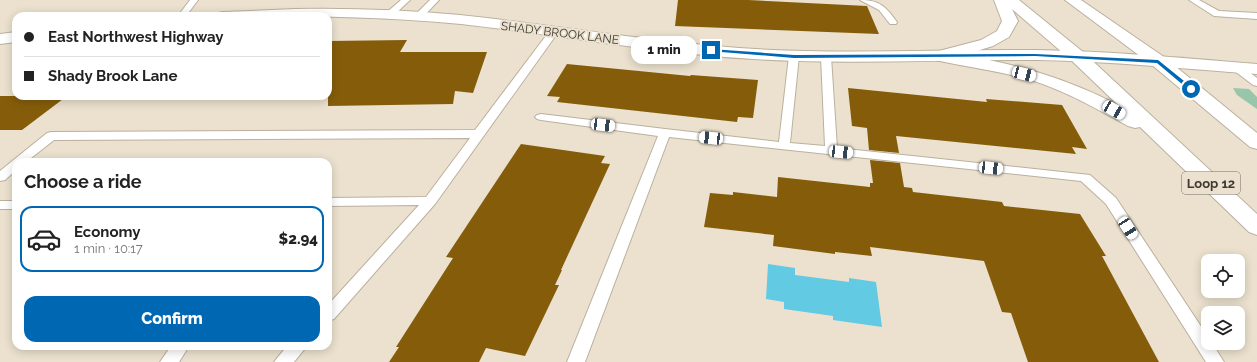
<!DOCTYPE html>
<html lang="en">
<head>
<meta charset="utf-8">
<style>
	body { margin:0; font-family:Raleway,sans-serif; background:#f6f6f6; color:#222; height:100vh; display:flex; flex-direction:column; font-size:15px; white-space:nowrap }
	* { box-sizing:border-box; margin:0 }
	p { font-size:13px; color:#767676 }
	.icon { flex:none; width:22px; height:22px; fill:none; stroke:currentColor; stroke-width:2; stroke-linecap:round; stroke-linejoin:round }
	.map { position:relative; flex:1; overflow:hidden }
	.details { position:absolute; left:12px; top:158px; width:320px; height:192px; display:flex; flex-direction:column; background:#fff; border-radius:12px; box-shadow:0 2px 10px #0003 }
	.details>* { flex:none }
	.top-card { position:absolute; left:12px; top:12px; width:320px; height:88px; border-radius:12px; box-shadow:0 2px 10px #0003; display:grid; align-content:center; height:88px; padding:0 12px; background:#fff }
	.buttons { position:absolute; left:1201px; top:254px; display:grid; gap:8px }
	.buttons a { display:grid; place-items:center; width:44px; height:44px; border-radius:8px; background:#fff; box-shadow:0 2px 10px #0003; font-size:20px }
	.end { position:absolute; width:18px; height:18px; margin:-9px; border:5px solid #0067b3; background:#fff; box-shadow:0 0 0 2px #fff }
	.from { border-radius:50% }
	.bubble { position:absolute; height:28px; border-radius:12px; background:#fff; box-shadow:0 2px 10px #0003; font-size:13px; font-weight:800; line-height:28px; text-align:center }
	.car { position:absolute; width:12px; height:24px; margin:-12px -6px; border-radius:5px; box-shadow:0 0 3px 1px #0007; background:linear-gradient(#fff 24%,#345 0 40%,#fff 0 76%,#345 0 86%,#fff 0) }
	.top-card b { display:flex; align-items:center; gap:14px; height:38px; font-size:15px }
	.top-card b+b { border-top:1px solid #e0e0e0 }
	.top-card i { width:10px; height:10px; background:#222 }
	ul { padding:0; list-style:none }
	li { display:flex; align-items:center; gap:12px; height:66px; margin:0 8px 6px; padding:0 4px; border:2px solid transparent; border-radius:12px }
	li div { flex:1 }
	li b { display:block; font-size:15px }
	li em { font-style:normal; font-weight:800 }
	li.selected { border-color:#0067b3 }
	li>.icon { width:36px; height:36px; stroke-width:1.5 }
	h2 { padding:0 12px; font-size:18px; line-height:48px }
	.button { display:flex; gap:8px; margin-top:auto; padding:8px 12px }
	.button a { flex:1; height:46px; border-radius:12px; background:#0067b3; color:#fff; font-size:16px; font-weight:800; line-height:46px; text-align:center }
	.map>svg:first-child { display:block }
</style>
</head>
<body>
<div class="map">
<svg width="1257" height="362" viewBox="0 0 1257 362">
	<rect width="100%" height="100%" fill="#ebe1ce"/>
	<!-- green -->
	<polygon fill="#99c6aa" points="1233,88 1249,89 1257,97 1257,109 1237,95"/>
	<!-- water -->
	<polygon fill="#62cae3" points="768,264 795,268 795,275 849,282 849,278 876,282 882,327 833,320 833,316 784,309 784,302 766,299"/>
	<!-- building -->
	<g fill="#855d0a">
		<polygon points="678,0 748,0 867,6 879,34 675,26"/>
		<polygon points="407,40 400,52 487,52 473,93 455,91 453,104 328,106 328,41"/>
		<polygon points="567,64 690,76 691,75 758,80 753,118 738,117 737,122 557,102 560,97 547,96"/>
		<polygon points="848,88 987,102 986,99 1062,105 1087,149 1072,147 1076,154 896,136 899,153 869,150 867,128 852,126"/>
		<polygon points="0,96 67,96 22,130 0,130"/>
		<polygon points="521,144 605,156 601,163 610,164 561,270 562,270 555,285 559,285 525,356 486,348 479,362 389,362 399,347 396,347 453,258 446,257"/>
		<polygon points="870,160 900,163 904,187 912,188 913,192 1002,202 1004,206 1080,214 1106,256 1102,256 1159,362 1028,362 1011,313 1002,312 984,261 870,247 872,256 835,252 835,254 773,246 774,235 704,227 710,193 733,195 733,192 777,197 778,177 870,187 870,183 873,183"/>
	</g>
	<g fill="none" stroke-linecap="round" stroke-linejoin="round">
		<defs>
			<g id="service">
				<polygon points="190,0 198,0 186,16 178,16"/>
				<polygon points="401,0 410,0 392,17 386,17 385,15 386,13"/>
				<polygon points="430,0 439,0 421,19 415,19 414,17 415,15"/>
				<path d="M860,0C880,0 886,7 897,22L896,24H890L879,10Z"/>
				<polygon points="1189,0 1199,0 1219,11 1257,13 1257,19 1214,16"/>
				<polygon points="554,28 559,31 435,204 334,319 328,321 328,305 419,205 328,206 328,198 426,197 470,138 54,140 26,162 16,162 16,170 5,180 0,181 0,171 47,133 51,132 475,130 551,29"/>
				<polygon points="794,53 799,56 790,143 825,146 821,57 826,54 831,57 837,148 1090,175 1116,198 1208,337 1208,343 1212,343 1224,362 1206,362 1106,204 1081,181 669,137 585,362 567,362 658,136 541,120 537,119 535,117 537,115 541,114 665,129 779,142 789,56"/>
				<polygon points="1236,64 1240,65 1257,78 1257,86 1253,85 1232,69 1231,67 1232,65"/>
				<rect x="0" y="201" width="16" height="8"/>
				<polygon points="171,346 189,346 179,362 160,362"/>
				<polygon points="287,346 307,346 294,362 274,362"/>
			</g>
			<g id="tertiary">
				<path d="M296,9C351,8 405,10 460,15C553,25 646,41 739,48C838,55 936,49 1035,50C1109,51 1183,58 1257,64V74C1184,69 1110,61 1037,60C942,59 848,65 753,59C655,53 559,35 461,24C378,16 299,16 216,16L218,13L223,12Z"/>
				<polygon points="16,32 16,42 0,44 0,34"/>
			</g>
			<g id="primary">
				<path d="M994,0H1019L1083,52L1257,214V235L1249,232L1140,127L1135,128L1128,126C1097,109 1066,91 1031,80C1000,71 967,67 935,60L933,56L935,52L981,40L997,31L1002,21ZM1012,9L1071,60L1118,105C1066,78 1020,65 963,55L993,46L1009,37L1018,21Z"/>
				<polygon points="1065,0 1081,0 1164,57 1257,133 1257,149 1250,147 1152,65"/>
			</g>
		</defs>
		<!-- service casing -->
		<use href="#service" stroke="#bab09e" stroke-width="2"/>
		<!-- tertiary casing -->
		<use href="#tertiary" stroke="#bab09e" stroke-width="2"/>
		<!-- primary casing -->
		<use href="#primary" stroke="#bab09e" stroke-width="2"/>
		<!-- service -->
		<use href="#service" fill="#fff" fill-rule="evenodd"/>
		<!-- tertiary -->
		<use href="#tertiary" fill="#fff" fill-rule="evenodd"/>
		<!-- primary -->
		<use href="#primary" fill="#fff" fill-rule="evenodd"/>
	</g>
	<!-- route -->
	<polygon fill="#0067b3" points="711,49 794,55 1035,54 1158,60 1194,89 1189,90 1157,63 1035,56 794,58 709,51"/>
	<g text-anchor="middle" stroke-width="4" stroke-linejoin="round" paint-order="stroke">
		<!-- far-street labels -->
		<g font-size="12" fill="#3e3a33" stroke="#ebe1ce">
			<text transform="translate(560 33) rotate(7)" y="4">SHADY BROOK LANE</text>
		</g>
		<!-- shield labels -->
		<rect fill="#ebe1ce" stroke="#726c62" stroke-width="1" x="1182" y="172" width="58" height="22" rx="3"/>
		<g font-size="13" font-weight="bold" fill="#3e3a33">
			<text x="1211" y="188">Loop 12</text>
		</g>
	</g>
</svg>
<div class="buttons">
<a><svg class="icon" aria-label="locate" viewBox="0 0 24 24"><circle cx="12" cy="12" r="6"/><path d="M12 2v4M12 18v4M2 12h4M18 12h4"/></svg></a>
<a><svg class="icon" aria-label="layers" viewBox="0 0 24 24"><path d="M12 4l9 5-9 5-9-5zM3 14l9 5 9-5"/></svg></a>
</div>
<i class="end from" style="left:1191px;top:89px"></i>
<i class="end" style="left:711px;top:50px"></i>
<div class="bubble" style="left:631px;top:36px;width:66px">1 min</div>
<i class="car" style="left:1024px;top:74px;rotate:104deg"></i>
<i class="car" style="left:1114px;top:110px;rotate:120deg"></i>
<i class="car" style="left:603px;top:125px;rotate:97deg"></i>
<i class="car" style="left:711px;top:138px;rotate:276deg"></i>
<i class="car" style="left:841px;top:152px;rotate:96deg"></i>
<i class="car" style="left:991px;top:168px;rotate:96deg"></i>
<i class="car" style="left:1128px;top:228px;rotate:147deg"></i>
<div class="top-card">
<b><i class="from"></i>East Northwest Highway</b>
<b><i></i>Shady Brook Lane</b>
</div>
<section class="details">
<h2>Choose a ride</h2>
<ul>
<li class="selected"><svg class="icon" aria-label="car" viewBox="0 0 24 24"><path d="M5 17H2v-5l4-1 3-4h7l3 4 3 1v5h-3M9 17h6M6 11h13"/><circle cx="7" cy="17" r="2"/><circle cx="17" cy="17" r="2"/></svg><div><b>Economy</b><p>1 min · 10:17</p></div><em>$2.94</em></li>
</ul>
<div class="button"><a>Confirm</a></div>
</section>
</div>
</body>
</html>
